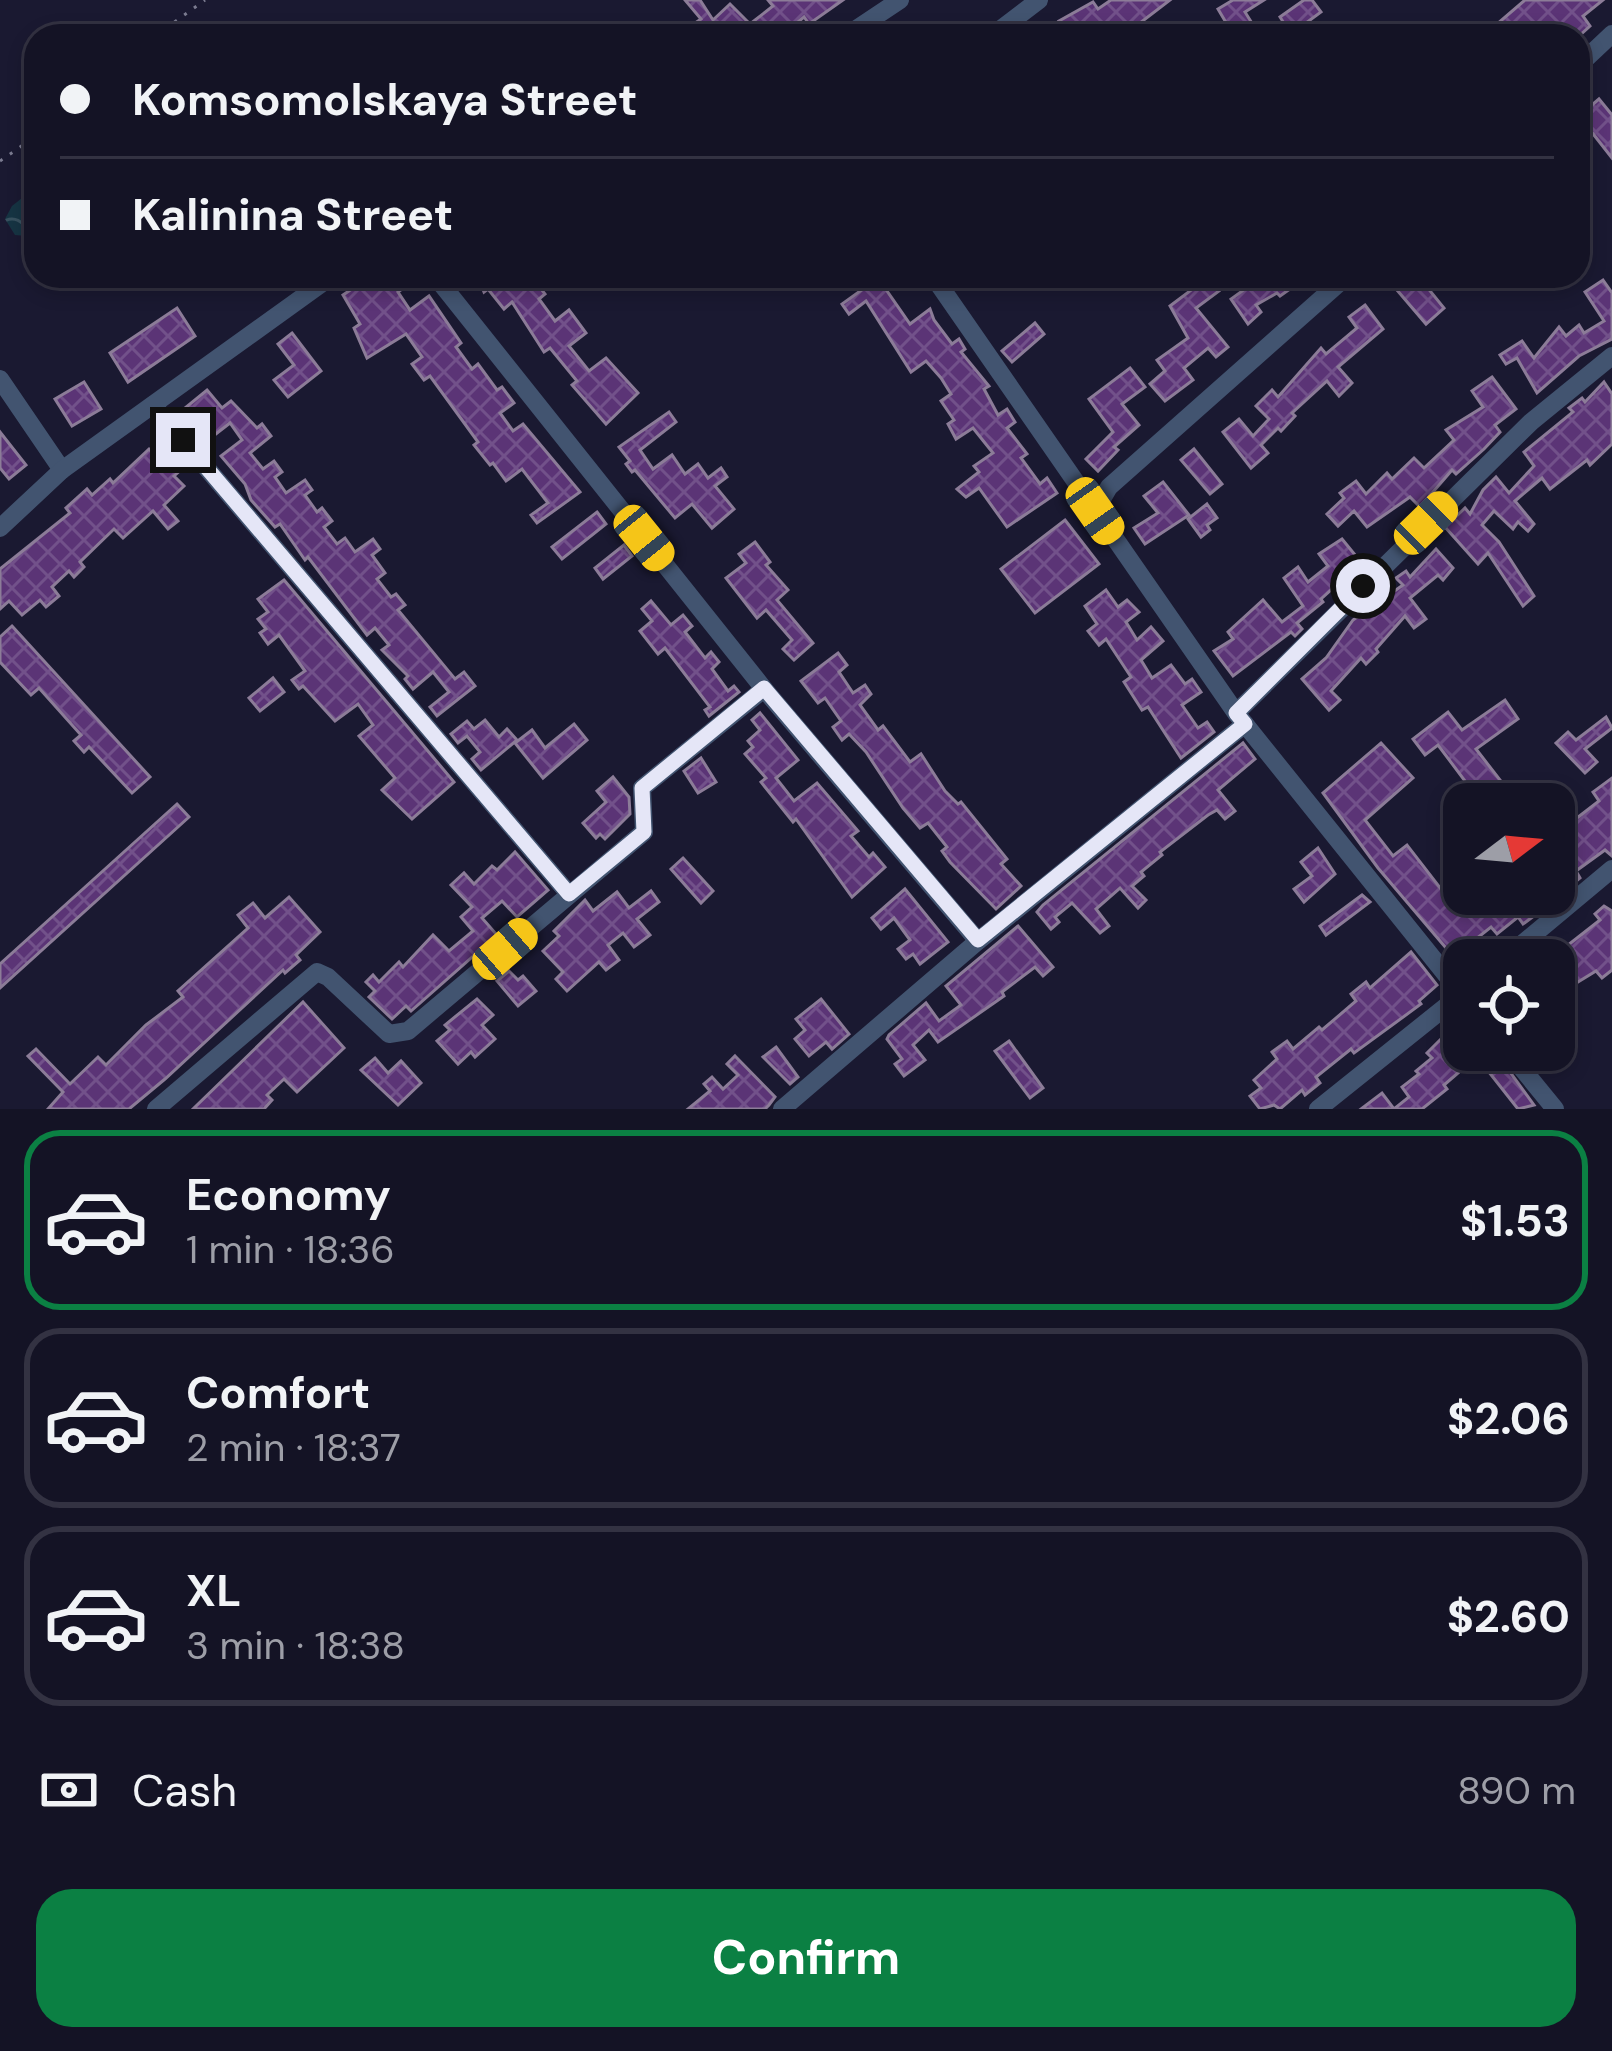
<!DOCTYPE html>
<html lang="en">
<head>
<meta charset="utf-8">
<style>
	body { margin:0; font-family:"DM Sans",sans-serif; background:#1d1c2d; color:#f1f3f6; height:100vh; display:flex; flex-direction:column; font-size:45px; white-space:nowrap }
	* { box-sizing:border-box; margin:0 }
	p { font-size:39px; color:#9d9ea7 }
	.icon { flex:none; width:66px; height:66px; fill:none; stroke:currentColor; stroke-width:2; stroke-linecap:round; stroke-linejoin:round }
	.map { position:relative; height:1109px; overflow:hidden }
	.drawer { display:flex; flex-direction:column; background:#141325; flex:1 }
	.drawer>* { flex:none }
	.banner { position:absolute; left:24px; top:24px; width:1566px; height:264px; border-radius:36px; box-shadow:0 6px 18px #0003,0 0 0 3px #333242; display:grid; align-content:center; height:264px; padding:0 36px; background:#141325 }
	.needle { width:78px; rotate:74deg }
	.controls { position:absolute; left:1443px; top:783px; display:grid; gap:24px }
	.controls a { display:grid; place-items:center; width:132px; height:132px; border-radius:24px; background:#141325; box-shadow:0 6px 18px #0003,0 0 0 3px #333242; font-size:60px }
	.end { position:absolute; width:54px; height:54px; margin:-27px; border:15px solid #e5e6f7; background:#111; box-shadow:0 0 0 6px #111 }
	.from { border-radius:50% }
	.car { position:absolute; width:36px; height:72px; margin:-36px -18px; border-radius:15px; box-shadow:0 0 9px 3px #0007; background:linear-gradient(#f5c518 24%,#345 0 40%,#f5c518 0 76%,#345 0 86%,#f5c518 0) }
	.banner b { display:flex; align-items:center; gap:42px; height:114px; font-size:45px }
	.banner b+b { border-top:3px solid #333242 }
	.banner i { width:30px; height:30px; background:#f1f3f6 }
	ul { padding:21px 0 0; list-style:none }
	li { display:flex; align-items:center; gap:36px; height:180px; margin:0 24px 18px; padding:0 12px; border:6px solid #333242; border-radius:36px }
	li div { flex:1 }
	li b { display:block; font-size:45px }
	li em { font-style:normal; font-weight:700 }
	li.active { border-color:#0b8043 }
	li>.icon { width:108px; height:108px; stroke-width:1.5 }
	.pay { display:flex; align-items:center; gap:30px; height:132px; padding:0 36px; font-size:45px }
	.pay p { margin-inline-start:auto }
	.primary-button { display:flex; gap:24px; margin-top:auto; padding:24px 36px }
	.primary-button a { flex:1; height:138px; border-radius:36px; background:#0b8043; color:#fff; font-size:48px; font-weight:700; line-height:138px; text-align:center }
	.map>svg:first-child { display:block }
</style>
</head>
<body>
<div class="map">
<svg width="1612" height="1109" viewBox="0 0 1612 1109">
	<defs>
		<pattern id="water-waves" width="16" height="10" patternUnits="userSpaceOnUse" patternTransform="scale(3)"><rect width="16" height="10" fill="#163443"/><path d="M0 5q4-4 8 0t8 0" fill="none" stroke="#38515f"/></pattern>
		<pattern id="building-cross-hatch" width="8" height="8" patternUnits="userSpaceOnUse" patternTransform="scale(3)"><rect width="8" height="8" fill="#5b3476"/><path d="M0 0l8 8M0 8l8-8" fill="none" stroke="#72518a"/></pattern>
	</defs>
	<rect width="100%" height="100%" fill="#1a1931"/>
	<!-- water -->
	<polygon fill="url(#water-waves)" points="36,187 36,229 27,236 15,235 5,219 12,206"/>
	<!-- building -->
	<g fill="url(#building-cross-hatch)" stroke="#8c7c98" stroke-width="3">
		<polygon points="685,0 700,0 713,20 730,4 750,24 773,6 768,0 843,0 809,24 804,17 781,36 676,36 701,19"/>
		<polygon points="1111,0 1170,0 1123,36 1070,36 1059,21 1093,2 1098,9"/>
		<polygon points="1233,0 1264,0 1245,12 1260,36 1234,36 1218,9"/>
		<polygon points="1304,0 1312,0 1321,12 1291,34 1280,17"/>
		<polygon points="1525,0 1603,0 1583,16 1590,26 1579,36 1483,36"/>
		<polygon points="1599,99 1612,115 1612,158 1579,116"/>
		<polygon points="371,276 420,276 398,292 410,310 429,296 461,343 456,347 472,369 478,364 497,390 502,387 514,403 500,413 513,431 523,424 580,492 537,523 531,515 548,503 522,469 506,481 493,463 490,465 474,445 478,442 430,376 424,380 412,364 422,357 406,334 367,358 354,328 360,324 343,295"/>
		<polygon points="478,276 531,276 545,294 539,299 555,321 569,310 586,333 569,346 589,371 606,358 638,393 606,424 572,385 577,381 550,348 544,352 512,302 504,309 488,289 484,292"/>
		<polygon points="881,276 902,276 885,288 910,324 930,309 934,320 952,344 959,339 965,349 961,352 989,386 984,389 998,415 1007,409 1015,422 1007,428 1027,454 1021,458 1040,484 1047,478 1057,493 1007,527 979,488 966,497 957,489 979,472 974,466 993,453 973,428 956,439 948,424 954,420 941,401 951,394 941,378 926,361 911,372 866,301 849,314 842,304"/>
		<polygon points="1196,276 1208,276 1219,291 1196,308 1228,347 1216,357 1208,348 1184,368 1193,380 1165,401 1150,384 1165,371 1157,360 1188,338 1170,306 1194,288 1189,281"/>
		<polygon points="1263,276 1293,276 1297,284 1280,296 1277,293 1256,305 1261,312 1248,324 1231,299"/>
		<polygon points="1398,276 1418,276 1444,308 1426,324 1391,283"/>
		<polygon points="1603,280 1612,293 1612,339 1579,356 1537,393 1517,358 1506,364 1500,355 1522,341 1534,358 1559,327 1566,336 1579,325 1584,333 1604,321 1585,292"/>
		<polygon points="1365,305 1383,329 1338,367 1352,383 1339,396 1327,381 1292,413 1295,416 1281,431 1278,428 1261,445 1268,453 1251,468 1223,432 1239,419 1253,436 1269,419 1256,406 1272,390 1278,397 1321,348 1326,354 1357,328 1349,317"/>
		<polygon points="177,308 195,336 128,382 110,353"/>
		<polygon points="1035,323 1044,334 1012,362 1002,351"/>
		<polygon points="292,333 321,371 288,397 274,380 294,365 278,344"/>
		<polygon points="1130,368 1145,387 1122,404 1139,425 1114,447 1118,450 1098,471 1086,459 1113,432 1089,399"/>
		<polygon points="1492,377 1516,409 1495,425 1500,432 1484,449 1456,474 1452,470 1420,507 1410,497 1367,527 1354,511 1338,526 1327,514 1344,498 1340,493 1356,481 1366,494 1387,473 1392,479 1414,458 1424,468 1454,440 1446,430 1483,407 1472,391"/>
		<polygon points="84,382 101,409 72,426 55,399"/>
		<polygon points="1604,382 1612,394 1612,444 1590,465 1587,460 1550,489 1542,478 1515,501 1534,524 1528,531 1518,522 1513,529 1494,511 1482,525 1499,542 1534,596 1523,606 1488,553 1478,564 1445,527 1465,508 1470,514 1483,490 1496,477 1509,493 1534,466 1524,452 1573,412 1569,408 1582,398 1585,402"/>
		<polygon points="207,390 222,408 231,401 257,428 262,424 271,436 250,453 263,469 274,461 282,472 275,477 286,493 305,480 312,490 305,495 317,512 322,508 332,521 324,527 337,544 345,538 355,552 373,539 380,549 372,555 385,573 377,579 391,597 396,594 405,605 398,610 455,679 464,672 475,686 437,716 430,707 449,692 433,672 413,689 405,679 408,676 382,650 389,645 375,628 367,635 308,557 305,560 280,524 275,527 251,500 245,484 221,456 242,440 230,423 208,440 185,408"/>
		<polygon points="669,412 676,422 640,450 653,469 672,455 685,474 698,464 708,478 721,468 727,477 715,486 734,509 712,528 692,504 675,518 635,470 632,472 626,464 630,461 619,447"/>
		<polygon points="0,432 26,465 9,479 0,468"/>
		<polygon points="166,441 180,458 177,461 183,468 174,476 184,486 164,505 178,521 168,529 153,511 123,538 114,529 80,562 84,567 74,577 69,571 52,587 59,596 46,607 40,600 22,615 9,601 0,609 0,569 70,513 66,508 87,489 92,495 110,479 113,483 149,449 153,453"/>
		<polygon points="1194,449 1222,484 1210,494 1181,460"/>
		<polygon points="1163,482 1189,515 1145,544 1134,528 1158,513 1144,496"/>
		<polygon points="1207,504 1217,518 1207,525 1210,530 1201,537 1188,519"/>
		<polygon points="597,512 606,524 562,559 552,547"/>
		<polygon points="1065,520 1099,564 1035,613 1001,569"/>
		<polygon points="1342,539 1365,567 1344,586 1341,581 1321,599 1323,602 1297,623 1302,629 1295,636 1291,632 1233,676 1214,651 1233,639 1228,632 1263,600 1282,622 1303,606 1284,578 1298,567 1308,582 1328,566 1319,554"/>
		<polygon points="755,542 770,562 766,565 788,590 777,600 813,643 794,660 783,649 792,640 766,610 757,618 726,578 746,563 739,554"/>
		<polygon points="624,545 632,556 603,579 595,568"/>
		<polygon points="1436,549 1453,568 1443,580 1438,575 1410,598 1426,619 1414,628 1405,616 1376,649 1378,652 1366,664 1361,658 1331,691 1340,700 1329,710 1302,679 1326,658 1353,620 1403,585 1396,578 1406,571 1410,577"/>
		<polygon points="284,580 454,782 412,819 382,790 395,778 359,736 373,725 358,704 335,721 303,686 299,689 292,680 305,671 279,635 268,644 260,633 266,629 258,619 268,612 258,599"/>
		<polygon points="1106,590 1118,607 1127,600 1139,612 1126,622 1137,640 1151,627 1163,641 1141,660 1152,678 1171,665 1185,684 1192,679 1201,692 1182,705 1198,728 1207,722 1214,732 1181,758 1148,707 1142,710 1124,682 1131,677 1106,639 1099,645 1088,631 1097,624 1085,606"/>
		<polygon points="651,601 671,625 683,615 692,626 685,632 705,658 711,652 719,662 712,669 728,691 734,686 739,692 709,716 705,710 710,707 665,648 658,654 640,631 652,621 642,609"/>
		<polygon points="12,626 150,777 132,793 89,747 84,752 74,741 81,735 39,688 31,695 0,662 0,637"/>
		<polygon points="838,653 847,665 839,672 853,693 865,685 871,694 860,705 878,730 883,726 910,762 921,754 945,791 958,804 961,802 1007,859 1001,864 1021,886 996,909 950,862 942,851 947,847 928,823 920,828 903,808 866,752 849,734 842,740 833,727 841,721 825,698 818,703 801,681"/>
		<polygon points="273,678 284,692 260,711 249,698"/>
		<polygon points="1505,700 1518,719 1476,749 1507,789 1488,804 1459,804 1474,793 1438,745 1425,755 1413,739 1448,712 1462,730"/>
		<polygon points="760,713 798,760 776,778 794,801 817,783 858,831 851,836 869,857 873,853 885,867 852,897 796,819 793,822 761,782 766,778 745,754 753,747 748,741 760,730 752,720"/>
		<polygon points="1606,717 1612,728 1585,749 1597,762 1585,773 1556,743 1568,732 1576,740"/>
		<polygon points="485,720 499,737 507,729 517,740 481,770 472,759 480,752 467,736 458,743 451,734 467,721 474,729"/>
		<polygon points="574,724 587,740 543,778 515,743 532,730 545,748"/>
		<polygon points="1243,743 1255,759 1218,790 1235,811 1225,819 1217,810 1208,815 1160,852 1162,855 1141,872 1144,876 1132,886 1146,900 1138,908 1120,888 1096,909 1109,926 1100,933 1072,903 1055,917 1059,922 1051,929 1037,912 1043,905"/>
		<polygon points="1381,743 1413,778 1365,820 1393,856 1407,845 1444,893 1464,878 1464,894 1551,894 1533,907 1538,913 1523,924 1518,917 1497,934 1491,927 1462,950 1466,954 1457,961 1378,868 1323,793"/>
		<polygon points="701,758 716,782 698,793 684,771"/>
		<polygon points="613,777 629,797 630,814 605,839 600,834 596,838 583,823 606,802 597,791"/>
		<polygon points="1612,778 1612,856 1605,850 1576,871 1580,878 1574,883 1554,892 1554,845 1565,837 1557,825 1569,815 1573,821 1599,801 1593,792"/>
		<polygon points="177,804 189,817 0,988 0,964"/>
		<polygon points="1318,848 1335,874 1304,902 1294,889 1312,876 1301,862"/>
		<polygon points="515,852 548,890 517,917 502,901 482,918 497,935 411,1011 406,1006 392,1019 369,997 375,991 366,982 373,975 379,982 399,962 403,967 433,935 449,951 473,931 461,917 472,907 451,885 464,873 474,884 492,866 497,870"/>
		<polygon points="683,858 713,891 701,903 671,869"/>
		<polygon points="905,889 948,942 920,964 913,954 906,959 898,949 910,940 894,918 881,929 872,918"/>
		<polygon points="651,891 659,902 637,919 650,935 634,947 623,933 608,945 619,960 606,970 599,962 567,991 556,979 563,972 543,951 559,936 554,931 585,900 593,911 617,892 629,908"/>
		<polygon points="1362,895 1370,902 1326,935 1320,926"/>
		<polygon points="289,897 320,932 296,955 300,960 285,973 283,970 165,1079 129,1109 48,1109 63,1092 28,1056 36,1049 70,1084 98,1057 106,1065 146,1025 183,997 178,991 248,928 238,915 253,903 265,918"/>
		<polygon points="1604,906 1612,911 1612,970 1602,978 1596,971 1560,993 1570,1003 1554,1015 1554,956 1600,920 1595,914"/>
		<polygon points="1018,926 1053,967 1043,976 1035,967 1002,992 1004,996 938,1042 929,1030 913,1045 925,1060 904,1076 895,1064 902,1059 887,1039 889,1035 926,1003 939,1021 961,1005 946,986"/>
		<polygon points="1411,952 1437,985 1419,1001 1421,1004 1354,1053 1351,1049 1316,1077 1320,1083 1305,1095 1302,1090 1280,1109 1274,1105 1260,1109 1250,1096 1261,1088 1254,1080 1277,1059 1272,1052 1287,1041 1293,1049 1319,1027 1322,1030 1356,1001 1351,994 1366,982 1370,988"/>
		<polygon points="509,971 518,980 523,976 536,991 518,1006 497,981"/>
		<polygon points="477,999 493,1015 482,1025 495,1039 475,1057 471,1052 458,1064 437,1041 450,1030 445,1025"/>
		<polygon points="821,999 849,1034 832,1049 826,1042 809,1056 795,1039 805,1030 796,1019"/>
		<polygon points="303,1002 344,1048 297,1092 284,1079 267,1095 272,1100 264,1109 193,1109"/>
		<polygon points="1464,1016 1464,1050 1494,1050 1534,1105 1518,1109 1481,1062 1470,1071 1466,1066 1444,1085 1447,1089 1422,1109 1361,1109 1382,1093 1394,1109 1409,1097 1402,1087 1419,1074 1416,1071 1432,1058 1427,1053"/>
		<polygon points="1009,1041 1043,1088 1030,1098 995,1051"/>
		<polygon points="776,1047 798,1077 790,1084 763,1057"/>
		<polygon points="735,1056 775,1097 769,1105 765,1109 688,1109 710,1091 704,1084 712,1077 723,1089 738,1075 727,1064"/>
		<polygon points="375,1058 388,1073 401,1061 421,1083 398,1105 361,1070"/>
	</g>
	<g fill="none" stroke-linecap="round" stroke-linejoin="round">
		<!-- path -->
		<g stroke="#7b7b90" stroke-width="3" stroke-dasharray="3 9" stroke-linecap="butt">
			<polyline points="155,36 205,0"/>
			<polyline points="0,161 36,136"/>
		</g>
		<!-- minor -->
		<g stroke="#425470" stroke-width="18">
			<polyline points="846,36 900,0"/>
			<polyline points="992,36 1039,0"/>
			<polyline points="1578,66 1612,34"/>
			<polyline points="435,276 764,689 978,941"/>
			<polyline points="933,276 1236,713 1464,997"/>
			<polyline points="0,379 62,470"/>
			<polyline points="153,405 569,894"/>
			<polyline points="1095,511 1109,487 1347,276"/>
			<polyline points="0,528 62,470 332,276"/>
			<polyline points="1236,713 1531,422 1612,356"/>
			<polyline points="1503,960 1612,869"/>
			<polyline points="1507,1050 1555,1109"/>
			<polyline points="156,1109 317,972 328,977 389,1034 408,1031 644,832 642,788 764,689"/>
			<polyline points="782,1109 978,941 1245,724"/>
			<polyline points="1318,1109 1464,992"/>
		</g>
	</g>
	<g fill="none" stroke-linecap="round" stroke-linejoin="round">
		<!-- route -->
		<polyline stroke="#e5e6f7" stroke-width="15" points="183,440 569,894 644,832 642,788 764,688 978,940 1245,724 1236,713 1363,586"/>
	</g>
</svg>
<div class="controls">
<a><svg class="needle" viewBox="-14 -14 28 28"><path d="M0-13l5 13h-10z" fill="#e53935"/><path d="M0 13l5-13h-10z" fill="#9d9ea7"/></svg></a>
<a><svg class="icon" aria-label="locate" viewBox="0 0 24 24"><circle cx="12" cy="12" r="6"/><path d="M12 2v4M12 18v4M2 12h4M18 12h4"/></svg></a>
</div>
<i class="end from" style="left:1363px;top:586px"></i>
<i class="end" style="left:183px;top:440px"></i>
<i class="car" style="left:1095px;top:511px;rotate:145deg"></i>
<i class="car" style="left:1426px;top:523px;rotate:46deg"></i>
<i class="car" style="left:644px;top:538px;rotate:141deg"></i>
<i class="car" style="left:505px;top:949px;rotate:49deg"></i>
<div class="banner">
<b><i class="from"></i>Komsomolskaya Street</b>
<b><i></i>Kalinina Street</b>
</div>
</div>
<section class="drawer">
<ul>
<li class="active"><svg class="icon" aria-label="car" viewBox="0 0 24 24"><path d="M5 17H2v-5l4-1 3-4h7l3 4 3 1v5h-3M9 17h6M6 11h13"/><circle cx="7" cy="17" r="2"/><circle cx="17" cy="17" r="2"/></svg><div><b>Economy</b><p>1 min · 18:36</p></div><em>$1.53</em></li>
<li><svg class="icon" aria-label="car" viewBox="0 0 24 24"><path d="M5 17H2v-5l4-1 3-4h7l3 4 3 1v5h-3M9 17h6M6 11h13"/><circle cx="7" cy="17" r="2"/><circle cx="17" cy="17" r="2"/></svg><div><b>Comfort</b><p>2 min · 18:37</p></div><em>$2.06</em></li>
<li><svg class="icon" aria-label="car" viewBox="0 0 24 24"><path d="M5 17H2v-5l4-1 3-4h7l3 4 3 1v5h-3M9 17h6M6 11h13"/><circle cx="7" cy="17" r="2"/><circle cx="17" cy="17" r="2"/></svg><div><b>XL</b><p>3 min · 18:38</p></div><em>$2.60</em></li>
</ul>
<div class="pay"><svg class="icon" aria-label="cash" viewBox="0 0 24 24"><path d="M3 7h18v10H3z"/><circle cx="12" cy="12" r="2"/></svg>Cash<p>890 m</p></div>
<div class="primary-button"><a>Confirm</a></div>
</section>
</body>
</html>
